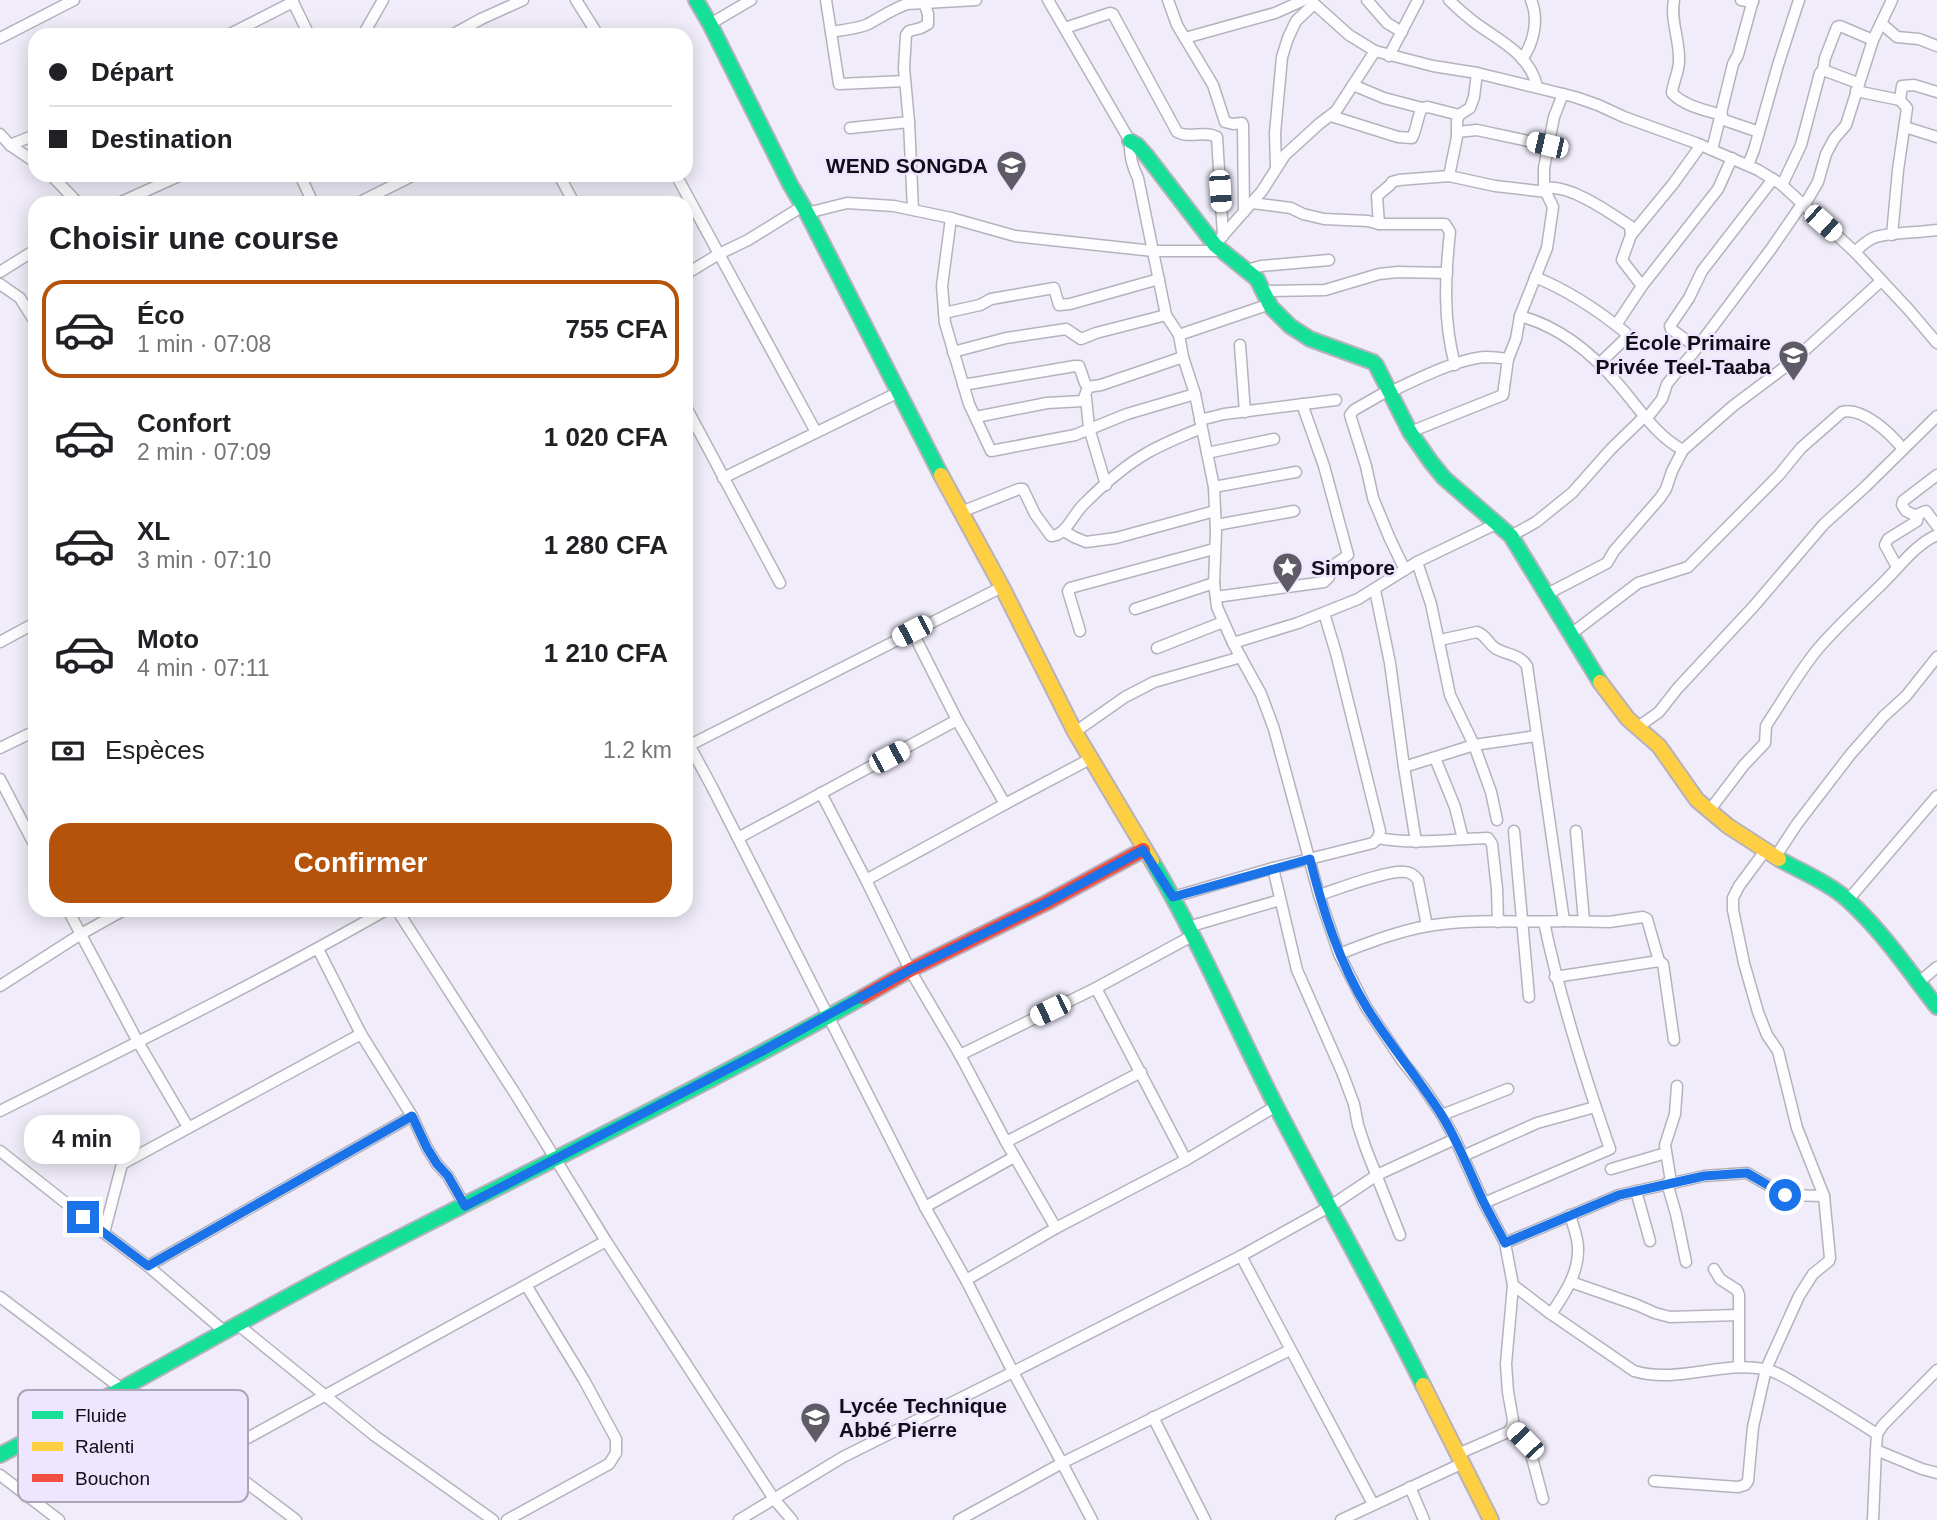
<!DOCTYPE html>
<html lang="fr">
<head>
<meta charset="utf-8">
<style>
	body { margin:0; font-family:Arial,sans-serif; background:#f2f2f2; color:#202124; height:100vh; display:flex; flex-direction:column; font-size:26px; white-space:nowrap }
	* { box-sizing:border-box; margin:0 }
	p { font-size:23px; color:#757577 }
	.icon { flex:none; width:38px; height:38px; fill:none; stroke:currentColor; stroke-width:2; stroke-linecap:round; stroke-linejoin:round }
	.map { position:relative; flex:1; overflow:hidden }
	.side { position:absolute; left:28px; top:196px; width:665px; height:721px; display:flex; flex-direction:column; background:#fff; border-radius:21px; box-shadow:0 4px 18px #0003 }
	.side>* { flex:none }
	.top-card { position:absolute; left:28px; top:28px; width:665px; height:154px; border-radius:21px; box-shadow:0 4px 18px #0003; display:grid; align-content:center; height:154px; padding:0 21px; background:#fff }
	.end { position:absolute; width:32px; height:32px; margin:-16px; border:9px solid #1a73e8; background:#fff; box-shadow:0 0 0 4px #fff }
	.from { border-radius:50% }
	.bubble { position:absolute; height:49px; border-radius:21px; background:#fff; box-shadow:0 4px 18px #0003; font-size:23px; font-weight:700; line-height:49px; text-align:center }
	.car { position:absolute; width:21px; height:42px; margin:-21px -10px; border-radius:9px; box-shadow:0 0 5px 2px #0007; background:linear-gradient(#fff 24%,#345 0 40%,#fff 0 76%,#345 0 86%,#fff 0) }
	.top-card b { display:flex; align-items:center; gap:24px; height:66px; font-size:26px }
	.top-card b+b { border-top:2px solid #e0e0e0 }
	.top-card i { width:18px; height:18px; background:#202124 }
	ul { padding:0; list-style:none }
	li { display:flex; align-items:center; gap:21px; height:98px; margin:0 14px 10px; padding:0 7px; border:4px solid transparent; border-radius:21px }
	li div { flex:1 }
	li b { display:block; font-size:26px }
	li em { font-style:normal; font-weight:700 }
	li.current { border-color:#b45309 }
	li>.icon { width:63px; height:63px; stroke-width:1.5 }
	h2 { padding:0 21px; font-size:32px; line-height:84px }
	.pay { display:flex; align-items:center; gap:18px; height:77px; padding:0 21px; font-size:26px }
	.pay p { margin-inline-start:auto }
	.button { display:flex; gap:14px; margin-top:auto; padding:14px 21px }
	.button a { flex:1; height:80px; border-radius:21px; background:#b45309; color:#fff; font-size:28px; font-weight:700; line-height:80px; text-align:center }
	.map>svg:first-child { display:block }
</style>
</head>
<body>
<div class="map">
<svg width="1937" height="1520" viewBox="0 0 1937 1520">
	<rect width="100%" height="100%" fill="#f0ecf9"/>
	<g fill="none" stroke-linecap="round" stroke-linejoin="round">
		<defs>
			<g id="street">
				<polyline points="292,0 309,35"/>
				<polyline points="576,0 598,35"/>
				<polyline points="826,0 839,84 905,81"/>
				<path d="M1048,0L1130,141C1129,154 1132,166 1138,178L1166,315L1179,335L1183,357L1195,394L1214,487L1216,532L1214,583L1217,607L1233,643L1261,694L1274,729L1319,895L1339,954L1366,1007L1403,1062L1423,1087L1442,1115L1455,1139L1484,1203L1505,1243L1513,1285L1506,1364L1508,1392L1513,1420L1512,1427L1508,1432L1458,1454"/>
				<polyline points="1168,0 1177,25 1213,85 1225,122 1233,124 1242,123 1243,125 1244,212"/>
				<polyline points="1310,0 1349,35 1375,51 1433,66 1477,73 1575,97 1598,105 1624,117 1696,143 1758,170 1782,185 1855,252 1909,310 1937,343"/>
				<polyline points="1367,0 1387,23 1402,32"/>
				<path d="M1449,0C1457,8 1465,15 1474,22C1498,40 1529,53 1537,86"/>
				<path d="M1674,0C1670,21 1680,40 1679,61C1679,72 1673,82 1672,93C1684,106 1705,110 1722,115"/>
				<polyline points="1741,0 1753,2"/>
				<polyline points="1881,23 1897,37 1919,39 1937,46"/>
				<polyline points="710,24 751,0"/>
				<path d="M1065,28L1110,13L1113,14L1177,132C1189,139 1204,130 1217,137L1223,236"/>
				<path d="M831,32C843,30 855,29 866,25C880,18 892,9 907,4L976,0"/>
				<polyline points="228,35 293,2"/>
				<polyline points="363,35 383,0"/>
				<polyline points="452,35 481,19 523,0"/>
				<polyline points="0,38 74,0"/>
				<polyline points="1185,38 1275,13 1304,0"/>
				<polyline points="1389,56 1418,0"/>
				<path d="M1522,59C1534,43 1539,19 1531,0"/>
				<polyline points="1823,70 1825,58 1837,27 1840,26 1873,40"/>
				<polyline points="1353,85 1384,98 1422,108"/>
				<polyline points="1856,91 1900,100 1907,108 1898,170 1892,235"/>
				<polyline points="1900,100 1902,86 1914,85 1937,92"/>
				<path d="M1331,116L1398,137L1412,138C1417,128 1417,118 1422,108L1428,107L1459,115"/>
				<polyline points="1721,119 1759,132"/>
				<polyline points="1905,127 1937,137"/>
				<polyline points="850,128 909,122"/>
				<polyline points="1457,132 1477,130 1547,145"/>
				<polyline points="0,134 10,145 35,162"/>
				<polyline points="10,145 35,135"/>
				<polyline points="1712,150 1733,64 1738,55 1753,0"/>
				<polyline points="1748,165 1754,150 1778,65 1799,0"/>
				<polyline points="1276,166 1275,133 1282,57 1288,38 1296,21 1314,4"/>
				<polyline points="51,175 78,203"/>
				<polyline points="300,175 313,203"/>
				<polyline points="559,175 574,203"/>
				<polyline points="676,175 816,432"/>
				<polyline points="1449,176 1457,137 1457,121 1459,115 1470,108 1474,97 1477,73"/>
				<polyline points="1782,185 1801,145 1820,73 1823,70 1858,83"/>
				<path d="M1544,188C1570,184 1609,212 1630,226L1631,235L1622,260L1642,286"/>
				<polyline points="119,203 181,175"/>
				<polyline points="358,203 414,175"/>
				<path d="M1252,203L1291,208L1303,214L1324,219L1368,221L1379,224H1445L1450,232C1445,278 1443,320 1455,365"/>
				<polyline points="1804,206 1818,182 1826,154 1834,139 1846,125 1873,40 1892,0"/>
				<polyline points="913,210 909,122 904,68 906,35 909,31 921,28 928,24 928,14 924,3"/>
				<polyline points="807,213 847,203 894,206 951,218 1015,236 1153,251 1224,251"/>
				<polyline points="951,218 942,286 945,323 969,404 991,451 1075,435 1127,414 1195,394"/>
				<polyline points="1379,224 1377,196 1390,185 1392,182 1399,180 1449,176 1495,186 1547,192"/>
				<polyline points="1631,235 1673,184 1701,145"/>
				<polyline points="1220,239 1262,191 1285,155 1319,124 1336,111 1375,51"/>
				<path d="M1855,252C1860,247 1867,241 1873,238C1887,232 1920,233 1937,230"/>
				<polyline points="1247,270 1261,266 1329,260"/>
				<polyline points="0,272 35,250"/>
				<polyline points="686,274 719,254 748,240 803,206"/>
				<path d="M1535,277C1567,290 1599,311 1626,333V338L1600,363"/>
				<polyline points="0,284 20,298 35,322"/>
				<polyline points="1263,291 1325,290 1379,274 1398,272 1447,273"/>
				<polyline points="944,313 980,305 991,299 1054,288 1059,305 1070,304 1159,279"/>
				<path d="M1520,316C1561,327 1593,354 1619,385C1639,408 1656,436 1683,450L1733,406L1793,361L1881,281"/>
				<polyline points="1616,325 1642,286 1718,189 1732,158"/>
				<polyline points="1179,335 1270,304"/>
				<polyline points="1240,345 1245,412"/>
				<polyline points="1696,347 1671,329 1670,326 1689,298 1702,271 1773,179"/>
				<polyline points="953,352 1006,338 1066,329 1081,339 1096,333 1166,315"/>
				<polyline points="963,385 1075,366 1079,366 1085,383 1088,387 1101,385 1183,357"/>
				<polyline points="1389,390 1354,410 1350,415 1366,466 1373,498 1390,539 1405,570"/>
				<path d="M1390,392C1415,380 1459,358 1486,357C1493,357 1501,358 1508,359"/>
				<polyline points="1086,398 1089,428 1106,485"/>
				<polyline points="686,407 780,583"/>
				<polyline points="976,417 1047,403 1083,401 1088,387"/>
				<polyline points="1647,418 1662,399 1667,384 1675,374 1693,353 1771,249 1802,204"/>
				<polyline points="1200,420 1224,414 1336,400"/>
				<polyline points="1410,432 1503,395 1508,359 1516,339 1520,316 1547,248 1553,207 1544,188 1544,168 1554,117 1563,94"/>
				<polyline points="1207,453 1274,439"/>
				<polyline points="723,478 899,392"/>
				<polyline points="1214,487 1296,472"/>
				<path d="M961,512L1019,489H1023L1035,514L1051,536C1066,536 1073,514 1084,504C1103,485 1124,466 1147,453C1164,443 1183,436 1201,428"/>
				<polyline points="1916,515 1926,511 1937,526"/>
				<polyline points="1216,525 1294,511"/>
				<polyline points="1064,531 1074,537 1086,542 1116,538 1215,511"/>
				<polyline points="1511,536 1536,522 1572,493 1611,449 1645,416"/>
				<polyline points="1417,562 1431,604 1450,695 1474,745 1536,736"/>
				<polyline points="1897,567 1885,545 1888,539 1917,521 1918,517 1906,511 1902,505 1903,501 1937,475"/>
				<polyline points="1375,590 1390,663 1404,767 1474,745 1491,792 1497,820"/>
				<polyline points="1547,594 1607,563 1614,551 1660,498 1666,489 1672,471 1683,450"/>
				<polyline points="1216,597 1324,582 1329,577 1331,567 1348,555 1324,466 1302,404"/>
				<polyline points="1135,609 1214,583"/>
				<polyline points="912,631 957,720 1005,804 1090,759"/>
				<polyline points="1080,631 1068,591 1070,588 1214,549"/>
				<path d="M1571,634L1638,583L1688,567L1779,475L1801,448L1842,412C1862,406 1891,434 1903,449"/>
				<polyline points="0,642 35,623"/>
				<polyline points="1233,643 1298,623 1358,599 1417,562 1498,523"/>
				<polyline points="1157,648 1223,622"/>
				<polyline points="1638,727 1659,712 1677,689 1754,606 1824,524 1865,487 1937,416"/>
				<polyline points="1075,732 1125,697 1154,682 1241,657"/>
				<polyline points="686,739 712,787 925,1207 966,1280 1013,1372 843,1457 739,1520"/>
				<polyline points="686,747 1002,587"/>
				<polyline points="0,748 35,731"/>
				<polyline points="1435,758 1455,807 1463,839"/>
				<polyline points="1404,767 1416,842"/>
				<polyline points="0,779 35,846"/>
				<polyline points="821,793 866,880"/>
				<polyline points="1005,804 866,880 910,970 960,1055 1006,1142"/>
				<path d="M1709,811L1744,765L1765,743L1766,726L1769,721C1785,697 1799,672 1817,650C1838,625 1862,604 1885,581C1901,565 1916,544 1937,535"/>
				<polyline points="1514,831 1529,997"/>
				<polyline points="1576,831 1584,921"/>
				<polyline points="738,838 957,720"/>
				<path d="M1378,838C1415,845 1451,839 1488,838L1492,844L1497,889L1498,922"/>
				<polyline points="1776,856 1797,824 1850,755 1884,716 1906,696 1937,657"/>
				<polyline points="1273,868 1297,970 1342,1072 1354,1104 1358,1125 1366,1149 1400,1235"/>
				<path d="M1319,895C1338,889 1387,870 1405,872C1411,872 1415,876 1418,880L1427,926"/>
				<polyline points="1173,897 1273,868 1373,843 1378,838 1380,831 1336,653 1324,613"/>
				<polyline points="1848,900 1937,796"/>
				<polyline points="68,910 138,1042 188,1127"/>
				<polyline points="397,910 516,1095 606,1241 774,1499 792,1520"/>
				<polyline points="1564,921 1609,922 1643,917 1647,919 1659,961"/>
				<polyline points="1188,927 1280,900"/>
				<polyline points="318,949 361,1034 412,1116 427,1148 437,1164 448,1176 465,1206"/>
				<path d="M1339,954C1368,943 1398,931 1428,926C1472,918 1519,923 1564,921L1527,666C1520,654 1506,655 1495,648C1488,643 1486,635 1477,632L1440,640"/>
				<polyline points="1555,977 1659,961 1663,964 1674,1040"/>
				<polyline points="1919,982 1937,967"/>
				<polyline points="0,986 81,934 124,910"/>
				<polyline points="1096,988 1186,1160"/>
				<polyline points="960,1055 1096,988 1192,936"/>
				<path d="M0,1111C130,1046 260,982 386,910"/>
				<polyline points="1442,1115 1508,1089"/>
				<polyline points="0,1151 104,1233 148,1266 225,1332"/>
				<polyline points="1463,1156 1537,1123 1595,1107"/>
				<polyline points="1611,1169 1666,1153"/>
				<polyline points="1671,1182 1665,1145 1675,1114 1677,1086"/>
				<polyline points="1667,1183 1676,1214 1686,1262"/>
				<polyline points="1636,1191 1650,1241"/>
				<path d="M1484,1203L1610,1149C1584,1074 1560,999 1544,922"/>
				<polyline points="925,1207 1014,1157"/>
				<polyline points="1056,1228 1006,1142 1141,1072"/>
				<polyline points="104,1233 122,1164 361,1034"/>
				<polyline points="1505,1243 1619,1195 1704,1176 1747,1173 1785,1195 1824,1196"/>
				<polyline points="1241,1256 1373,1504"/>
				<polyline points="148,1266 412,1116"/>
				<polyline points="1714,1269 1720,1279 1737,1290 1739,1295 1739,1367"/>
				<polyline points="966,1280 1056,1228 1186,1160 1276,1106"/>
				<polyline points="1571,1282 1637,1305 1655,1313 1670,1317 1738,1315"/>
				<path d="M1513,1285L1551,1314L1634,1371C1677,1384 1721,1361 1764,1369C1777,1371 1791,1381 1803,1388C1828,1403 1852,1418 1877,1434L1876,1450L1922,1469L1937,1473"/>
				<polyline points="0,1297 296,1520"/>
				<path d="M1551,1314C1564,1295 1579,1273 1578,1248C1578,1237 1573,1226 1570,1215"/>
				<polyline points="237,1324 375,1436 493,1520"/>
				<polyline points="1153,1417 1205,1520"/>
				<polyline points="1512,1427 1525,1441 1531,1454 1543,1499"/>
				<polyline points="1877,1434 1883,1425 1937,1370"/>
				<polyline points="213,1457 606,1241"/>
				<polyline points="0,1475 59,1520"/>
				<polyline points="1654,1481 1738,1487 1745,1485 1748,1481 1753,1427 1766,1369 1799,1296 1813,1274 1829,1261 1830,1258 1824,1196 1797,1128 1778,1051 1767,1035 1758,1012 1744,963 1733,910 1733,898 1739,886 1765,851"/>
				<polyline points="1410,1487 1424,1520"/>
				<polyline points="507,1520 609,1464 616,1453 616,1439 584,1380 526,1285"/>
				<polyline points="959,1520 1062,1463 1013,1372 1241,1256 1329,1207 1377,1175 1455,1139"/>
				<polyline points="1092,1520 1062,1463 1290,1350"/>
				<polyline points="1341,1520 1463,1463"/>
				<polyline points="1873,1520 1876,1450"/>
			</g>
			<g id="fast">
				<polyline points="696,0 710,24 790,184 807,213 941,475"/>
				<polyline points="1130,141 1137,145 1146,155 1215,245 1257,279 1271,307 1290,326 1310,339 1373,362 1376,365 1410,432 1431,462 1444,478 1511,536 1600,682"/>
				<path d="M1779,859C1802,872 1829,883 1849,901C1883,932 1909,971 1937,1007"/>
				<path d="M1152,861C1199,940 1235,1026 1277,1108C1325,1201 1377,1291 1423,1385"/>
				<path d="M0,1455C123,1390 243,1319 366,1255C532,1169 700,1089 863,997"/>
			</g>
			<g id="slow">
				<polyline points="941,475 1002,587 1075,732 1152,861"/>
				<polyline points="1600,682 1628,719 1659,746 1697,800 1728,826 1779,859"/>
				<polyline points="1423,1385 1491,1520"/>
			</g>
			<polyline id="jam" points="863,997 910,970 1046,903 1143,850"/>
		</defs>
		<!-- street casing -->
		<use href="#street" stroke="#b6b2bd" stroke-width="13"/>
		<!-- fast casing -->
		<use href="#fast" stroke="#b6b2bd" stroke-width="18"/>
		<!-- slow casing -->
		<use href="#slow" stroke="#b6b2bd" stroke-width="18"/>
		<!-- jam casing -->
		<use href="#jam" stroke="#b6b2bd" stroke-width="18"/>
		<!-- street -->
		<use href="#street" stroke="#fdfcfe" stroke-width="10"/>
		<!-- fast -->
		<use href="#fast" stroke="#16e098" stroke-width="14"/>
		<!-- slow -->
		<use href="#slow" stroke="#ffcf43" stroke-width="14"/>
		<!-- jam -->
		<use href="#jam" stroke="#f24e42" stroke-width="14"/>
	</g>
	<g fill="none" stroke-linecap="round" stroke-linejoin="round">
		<!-- route -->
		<path stroke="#1a73e8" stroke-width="9" d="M83,1217L148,1266L412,1116L427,1148L437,1164L448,1176L465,1206L757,1054L910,970L1046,903L1143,850L1173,897L1310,859C1323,911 1339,962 1367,1008C1390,1045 1418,1078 1441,1114C1458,1141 1469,1171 1483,1201C1490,1215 1498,1229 1505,1243L1619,1195L1704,1176L1747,1173L1785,1195"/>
	</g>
	<!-- icons -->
	<defs>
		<symbol id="school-pin" viewBox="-11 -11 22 30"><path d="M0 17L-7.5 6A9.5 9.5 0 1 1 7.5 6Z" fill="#5e5b66" stroke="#eee6ff"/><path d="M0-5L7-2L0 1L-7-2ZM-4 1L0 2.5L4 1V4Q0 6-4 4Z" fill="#fff"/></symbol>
		<symbol id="sight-pin" viewBox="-11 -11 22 30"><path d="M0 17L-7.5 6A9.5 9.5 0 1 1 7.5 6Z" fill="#5e5b66" stroke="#eee6ff"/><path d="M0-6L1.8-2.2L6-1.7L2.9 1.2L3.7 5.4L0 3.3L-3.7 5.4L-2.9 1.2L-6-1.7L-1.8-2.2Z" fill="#fff"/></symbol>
	</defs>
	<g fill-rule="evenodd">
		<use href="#school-pin" x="994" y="148" width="35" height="47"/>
		<use href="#school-pin" x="1776" y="338" width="35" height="47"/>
		<use href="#sight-pin" x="1270" y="550" width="35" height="47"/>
		<use href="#school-pin" x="798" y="1400" width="35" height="47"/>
	</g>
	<g text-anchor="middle" stroke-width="5" stroke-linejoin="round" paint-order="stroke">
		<!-- poi labels -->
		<g font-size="21" font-weight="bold" fill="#100d17" stroke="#eee6ff" text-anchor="end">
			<text x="988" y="173">WEND SONGDA</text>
			<text x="1771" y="350">École Primaire<tspan x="1771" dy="24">Privée Teel-Taaba</tspan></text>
			<text x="1311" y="575" text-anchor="start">Simpore</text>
			<text x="839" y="1413" text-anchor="start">Lycée Technique<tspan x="839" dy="24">Abbé Pierre</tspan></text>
		</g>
	</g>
	<!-- legend -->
	<rect x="18" y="1390" width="230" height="112" rx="10" fill="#eee6ff" stroke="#aba5b9" stroke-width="2"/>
	<rect x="32" y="1411" width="31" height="8" fill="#16e098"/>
	<rect x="32" y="1442" width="31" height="9" fill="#ffcf43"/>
	<rect x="32" y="1474" width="31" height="8" fill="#f24e42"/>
	<g font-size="19" fill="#100d17">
		<text x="75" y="1422">Fluide</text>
		<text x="75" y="1453">Ralenti</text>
		<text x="75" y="1485">Bouchon</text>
	</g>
</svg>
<i class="end from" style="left:1785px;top:1195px"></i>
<i class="end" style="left:83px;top:1217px"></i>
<div class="bubble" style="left:24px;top:1115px;width:116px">4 min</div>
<i class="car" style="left:1547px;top:145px;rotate:283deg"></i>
<i class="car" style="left:1220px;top:191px;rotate:176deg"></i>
<i class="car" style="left:1823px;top:223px;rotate:132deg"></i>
<i class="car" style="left:912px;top:631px;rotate:243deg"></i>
<i class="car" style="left:889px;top:757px;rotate:62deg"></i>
<i class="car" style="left:1050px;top:1010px;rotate:244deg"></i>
<i class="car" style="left:1525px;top:1441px;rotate:316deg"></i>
<div class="top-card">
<b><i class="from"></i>Départ</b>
<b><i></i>Destination</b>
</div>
<section class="side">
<h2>Choisir une course</h2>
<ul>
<li class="current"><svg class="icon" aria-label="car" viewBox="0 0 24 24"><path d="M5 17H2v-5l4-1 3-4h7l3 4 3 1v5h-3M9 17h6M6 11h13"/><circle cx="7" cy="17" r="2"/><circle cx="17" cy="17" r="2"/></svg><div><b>Éco</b><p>1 min · 07:08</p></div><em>755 CFA</em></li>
<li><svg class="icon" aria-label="car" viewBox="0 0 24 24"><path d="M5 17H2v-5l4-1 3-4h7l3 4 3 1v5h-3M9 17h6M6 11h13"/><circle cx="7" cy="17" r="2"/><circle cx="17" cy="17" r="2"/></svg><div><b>Confort</b><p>2 min · 07:09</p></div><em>1 020 CFA</em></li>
<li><svg class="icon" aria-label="car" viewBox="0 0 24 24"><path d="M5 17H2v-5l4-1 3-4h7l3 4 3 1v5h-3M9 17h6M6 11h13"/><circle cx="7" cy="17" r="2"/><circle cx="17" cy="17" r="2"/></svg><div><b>XL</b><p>3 min · 07:10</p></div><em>1 280 CFA</em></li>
<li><svg class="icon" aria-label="car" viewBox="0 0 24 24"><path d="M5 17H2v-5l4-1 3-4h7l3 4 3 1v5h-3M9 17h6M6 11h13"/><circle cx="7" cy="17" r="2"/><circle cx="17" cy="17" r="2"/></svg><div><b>Moto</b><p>4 min · 07:11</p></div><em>1 210 CFA</em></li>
</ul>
<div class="pay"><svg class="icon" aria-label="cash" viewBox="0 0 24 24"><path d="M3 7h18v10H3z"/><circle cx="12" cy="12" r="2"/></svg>Espèces<p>1.2 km</p></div>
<div class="button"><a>Confirmer</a></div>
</section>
</div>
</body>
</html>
